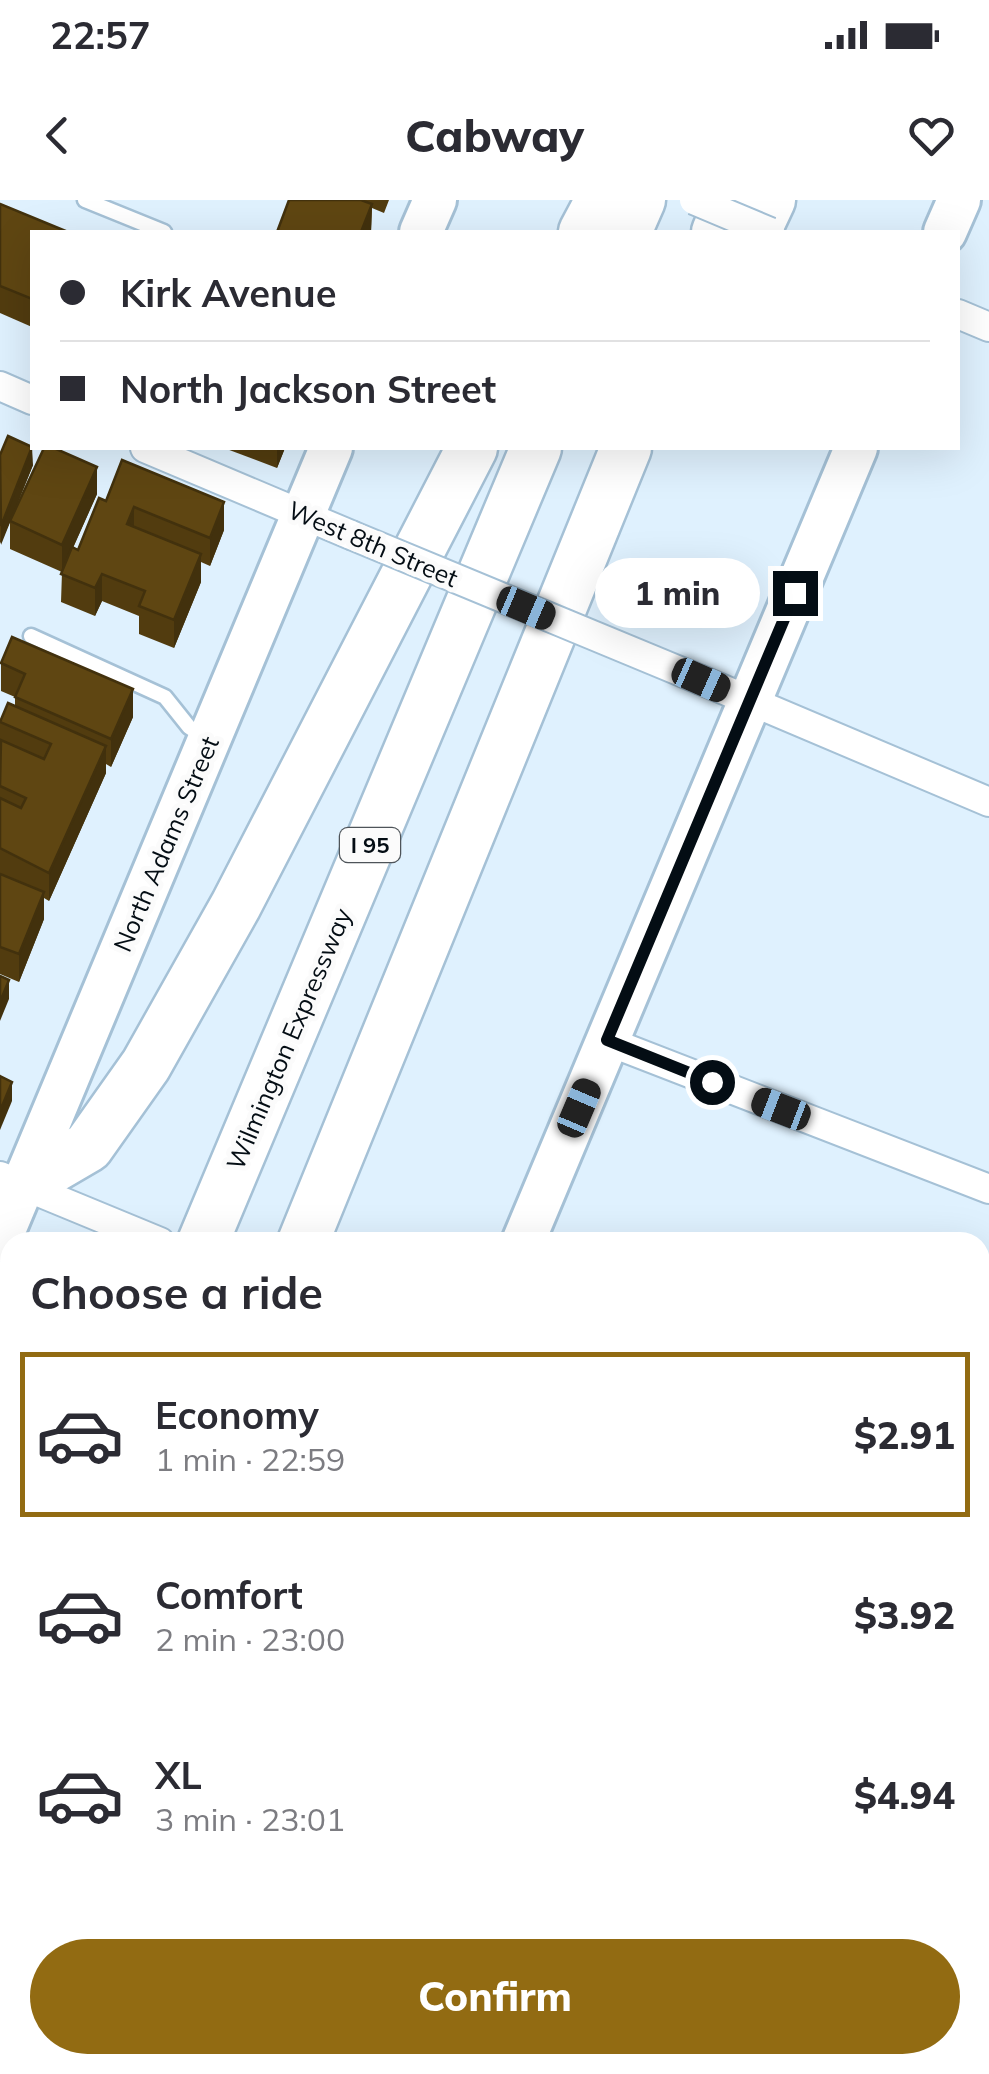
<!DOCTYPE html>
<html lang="en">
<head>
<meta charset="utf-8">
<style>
	body { margin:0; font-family:Mulish,sans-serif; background:#f2f2f3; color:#2b2b33; height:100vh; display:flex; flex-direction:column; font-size:38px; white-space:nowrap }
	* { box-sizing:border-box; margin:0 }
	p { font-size:32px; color:#7c7c81 }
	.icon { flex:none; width:55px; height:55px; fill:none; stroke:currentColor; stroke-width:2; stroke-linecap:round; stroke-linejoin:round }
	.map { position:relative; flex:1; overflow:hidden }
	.side { position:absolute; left:0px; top:1032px; width:990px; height:842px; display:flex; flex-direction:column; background:#fff; border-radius:30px 30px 0 0; box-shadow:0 10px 40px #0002 }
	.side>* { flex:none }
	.top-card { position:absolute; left:30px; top:30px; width:930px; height:220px; border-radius:0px; box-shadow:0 10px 40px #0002; display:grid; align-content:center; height:220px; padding:0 30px; background:#fff }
	.end { position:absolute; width:45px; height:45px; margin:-22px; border:12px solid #040d14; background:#fff; box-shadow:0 0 0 5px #fff }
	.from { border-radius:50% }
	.bubble { position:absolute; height:70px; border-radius:35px; background:#fff; box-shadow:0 10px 40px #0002; font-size:32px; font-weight:800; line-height:70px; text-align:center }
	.car { position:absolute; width:30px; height:60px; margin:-30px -15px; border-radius:12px; box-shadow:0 0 8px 2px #0007; background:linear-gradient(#222 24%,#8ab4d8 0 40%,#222 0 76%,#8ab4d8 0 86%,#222 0) }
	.top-card b { display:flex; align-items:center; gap:35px; height:95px; font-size:38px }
	.top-card b+b { border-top:2px solid #e1e1e2 }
	.top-card i { width:25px; height:25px; background:#2b2b33 }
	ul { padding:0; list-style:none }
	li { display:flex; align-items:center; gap:30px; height:165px; margin:0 20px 15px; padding:0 10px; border:5px solid transparent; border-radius:0px }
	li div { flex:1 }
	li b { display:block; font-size:38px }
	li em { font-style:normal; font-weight:800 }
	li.current { border-color:#926b12 }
	li>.icon { width:90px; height:90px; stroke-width:1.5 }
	h2 { padding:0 30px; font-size:45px; line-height:120px }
	.button { display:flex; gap:20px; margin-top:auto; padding:20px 30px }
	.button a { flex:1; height:115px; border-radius:60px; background:#926b12; color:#fff; font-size:40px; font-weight:800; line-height:115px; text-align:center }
	.status { display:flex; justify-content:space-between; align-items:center; height:70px; padding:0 50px; background:#fff; direction:ltr }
	.status svg { height:28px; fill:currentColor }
	header { display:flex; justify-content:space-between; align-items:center; height:130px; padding:0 30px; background:#fff; font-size:45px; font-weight:800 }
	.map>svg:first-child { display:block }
</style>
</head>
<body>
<div class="status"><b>22:57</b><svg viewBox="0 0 49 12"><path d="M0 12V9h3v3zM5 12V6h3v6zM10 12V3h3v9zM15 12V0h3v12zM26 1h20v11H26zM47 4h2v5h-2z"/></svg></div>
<header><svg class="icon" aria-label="back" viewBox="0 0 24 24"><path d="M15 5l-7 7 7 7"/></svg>Cabway<svg class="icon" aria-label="heart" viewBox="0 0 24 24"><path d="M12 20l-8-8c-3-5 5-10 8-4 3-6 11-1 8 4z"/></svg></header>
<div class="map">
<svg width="989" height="1874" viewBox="0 0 989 1874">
	<defs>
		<pattern id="park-tufts" width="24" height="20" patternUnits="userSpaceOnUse" patternTransform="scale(2.5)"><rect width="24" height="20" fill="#a2d3f8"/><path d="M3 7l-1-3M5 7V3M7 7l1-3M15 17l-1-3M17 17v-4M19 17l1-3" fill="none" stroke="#8ab4d4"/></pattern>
	</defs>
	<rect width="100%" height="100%" fill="#dff1fe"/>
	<!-- park -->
	<polygon fill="url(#park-tufts)" points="218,1865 734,1865 752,1874 215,1874"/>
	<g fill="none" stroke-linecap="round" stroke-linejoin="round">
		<defs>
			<g id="lane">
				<polyline points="85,0 164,32"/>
				<polyline points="31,436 165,497 189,527 204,537"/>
			</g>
			<g id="street">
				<polyline points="958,114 989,127"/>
				<polyline points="0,186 32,200"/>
				<polyline points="145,248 351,335"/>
				<polyline points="701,480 989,602"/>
				<polyline points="607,841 989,989"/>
				<polyline points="0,976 160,1042"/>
				<polyline points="980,1257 989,1235"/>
				<polyline points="980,1387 989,1391"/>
				<polyline points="819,1865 841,1874"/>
				<polyline points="792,1874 795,1865"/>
			</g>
			<g id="primary">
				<polyline points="421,32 435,0"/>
				<polyline points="945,32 959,0"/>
				<polyline points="0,1040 331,248"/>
				<polyline points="523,1042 856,248"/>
				<polyline points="177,1874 181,1865"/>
			</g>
			<g id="highway">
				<polyline points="584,32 601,0"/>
				<polyline points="626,32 640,0"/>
				<polyline points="717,32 731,0"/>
				<polyline points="755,32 770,0"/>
				<polyline points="23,985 88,947 146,865 236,705 472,248"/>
				<polyline points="203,1042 536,248"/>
				<polyline points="303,1042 626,248"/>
				<polyline points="0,1766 10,1742"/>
				<polyline points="73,1874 76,1865"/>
			</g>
		</defs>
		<!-- lane casing -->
		<use href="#lane" stroke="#a5c1d6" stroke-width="19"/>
		<!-- street casing -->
		<use href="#street" stroke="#a5c1d6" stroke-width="32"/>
		<!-- primary casing -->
		<use href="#primary" stroke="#a5c1d6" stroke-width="48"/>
		<!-- highway casing -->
		<use href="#highway" stroke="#a5c1d6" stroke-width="55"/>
		<!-- path -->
		<g stroke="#6b7882" stroke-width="5" stroke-dasharray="8 8" stroke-linecap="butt">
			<polyline points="386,1865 393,1874"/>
			<polyline points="743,1865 754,1869 752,1874"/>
			<polyline points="220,1874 224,1865"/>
			<polyline points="321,1874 325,1865"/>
			<polyline points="627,1874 649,1865"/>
		</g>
		<!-- lane -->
		<use href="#lane" stroke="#fff" stroke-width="14"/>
		<!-- street -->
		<use href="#street" stroke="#fff" stroke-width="28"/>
		<!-- primary -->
		<use href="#primary" stroke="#fff" stroke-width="42"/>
		<!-- highway -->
		<use href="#highway" stroke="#fff" stroke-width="50"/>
		<defs>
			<g id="street-bridge">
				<polyline points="694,0 770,32"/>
				<polyline points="351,335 701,480"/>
				<polyline points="0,1518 10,1523"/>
			</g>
		</defs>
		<!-- street-bridge casing -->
		<use href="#street-bridge" stroke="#a5c1d6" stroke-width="32" stroke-linecap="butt"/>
		<!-- street-bridge -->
		<use href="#street-bridge" stroke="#fff" stroke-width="28"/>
	</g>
	<!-- wall -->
	<g fill="#523c0f">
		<polygon points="289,0 389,0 384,13 372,8 371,32 277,32"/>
		<polygon points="0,4 32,32 32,127 0,113"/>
		<polygon points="224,248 285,248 277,268"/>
		<polygon points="0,255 33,265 13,314 97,294 73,348 78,350 106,301 224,330 210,366 201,362 201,382 174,448 139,434 139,416 102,401 95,416 61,402 62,372 10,349 10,322 0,344"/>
		<polygon points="1,463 133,517 111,567 106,564 106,573 49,701 44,698 44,719 19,782 0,774 0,522 15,506 15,497 1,491"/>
	</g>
	<!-- shaded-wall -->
	<g fill="#42310d">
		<polygon points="372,4 371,32 361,32"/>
		<polygon points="32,247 33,265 1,345 1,326"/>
		<polygon points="277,248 285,248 277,268"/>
		<polygon points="97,267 97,294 62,372 62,345"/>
		<polygon points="224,302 224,330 210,366 210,338"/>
		<polygon points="134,307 134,334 127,324"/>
		<polygon points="201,354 201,382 174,448 174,420"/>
		<polygon points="102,374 102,401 95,416 95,388"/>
		<polygon points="133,489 133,517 111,567 111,539"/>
		<polygon points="106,546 106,573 49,701 49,673"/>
		<polygon points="44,692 44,719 19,782 19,754"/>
		<polygon points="9,780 9,799 0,821 0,802"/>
		<polygon points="12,882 12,901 0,930 0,911"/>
	</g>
	<!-- building -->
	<g fill="#5f4612" stroke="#42310d" stroke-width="2.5">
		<polygon points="289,0 361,0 372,4 361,32 277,32"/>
		<polygon points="0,4 68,32 32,32 32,99 0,86"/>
		<polygon points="8,236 32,247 1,326 0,255"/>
		<polygon points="44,248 54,248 97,267 62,345 10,321"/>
		<polygon points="122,260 224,302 210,338 134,307 127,324 201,354 174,420 139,406 145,391 102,374 95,388 61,374 72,347 78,350 99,298 106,301"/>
		<polygon points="12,437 133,489 111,539 15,497 25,474 1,463"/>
		<polygon points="8,503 106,546 49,673 0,648 0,598 21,608 26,598 0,586 1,540 44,559 51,544 0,522"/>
		<polygon points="0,674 44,692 19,754 0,747"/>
		<polygon points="0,776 9,780 0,802"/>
		<polygon points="0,876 12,882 0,911"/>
	</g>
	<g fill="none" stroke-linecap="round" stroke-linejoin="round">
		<!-- route -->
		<polyline stroke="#040d14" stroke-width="12" points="712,882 607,840 795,393"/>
	</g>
	<g text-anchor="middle" stroke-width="10" stroke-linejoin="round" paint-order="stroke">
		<!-- shield labels -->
		<rect fill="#fbfbfb" stroke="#4e5459" stroke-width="2.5" x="340" y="628" width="60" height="34" rx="8"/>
		<g font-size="22" font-weight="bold" fill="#040d14">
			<text x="370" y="653">I 95</text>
		</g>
		<!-- street labels -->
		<g font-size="25" fill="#040d14" stroke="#fbfbfb">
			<text transform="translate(373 344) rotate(23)" y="9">West 8th Street</text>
			<text transform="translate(166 644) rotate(-67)" y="9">North Adams Street</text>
			<text transform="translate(289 839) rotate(-67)" y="9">Wilmington Expressway</text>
		</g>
	</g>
</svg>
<i class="end from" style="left:712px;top:882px"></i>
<i class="end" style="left:795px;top:393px"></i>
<div class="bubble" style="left:595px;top:358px;width:165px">1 min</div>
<i class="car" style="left:526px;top:408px;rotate:113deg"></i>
<i class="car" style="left:701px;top:480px;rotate:114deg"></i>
<i class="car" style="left:579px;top:908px;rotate:23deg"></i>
<i class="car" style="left:781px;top:909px;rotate:291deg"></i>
<div class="top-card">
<b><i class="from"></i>Kirk Avenue</b>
<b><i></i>North Jackson Street</b>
</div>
<section class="side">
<h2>Choose a ride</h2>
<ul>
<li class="current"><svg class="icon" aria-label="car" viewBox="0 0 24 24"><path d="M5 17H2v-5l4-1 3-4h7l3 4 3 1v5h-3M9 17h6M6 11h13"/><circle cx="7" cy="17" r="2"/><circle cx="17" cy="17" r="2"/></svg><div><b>Economy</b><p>1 min · 22:59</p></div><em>$2.91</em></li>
<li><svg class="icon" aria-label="car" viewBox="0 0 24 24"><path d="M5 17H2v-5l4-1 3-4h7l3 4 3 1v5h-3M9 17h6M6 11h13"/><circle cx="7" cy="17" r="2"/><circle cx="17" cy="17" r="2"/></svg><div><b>Comfort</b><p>2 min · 23:00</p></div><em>$3.92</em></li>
<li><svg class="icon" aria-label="car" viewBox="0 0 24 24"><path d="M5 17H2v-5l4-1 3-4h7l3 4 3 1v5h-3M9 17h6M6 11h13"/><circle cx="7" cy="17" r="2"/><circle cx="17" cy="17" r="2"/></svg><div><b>XL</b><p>3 min · 23:01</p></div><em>$4.94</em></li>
</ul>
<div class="button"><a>Confirm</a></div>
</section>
</div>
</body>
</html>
